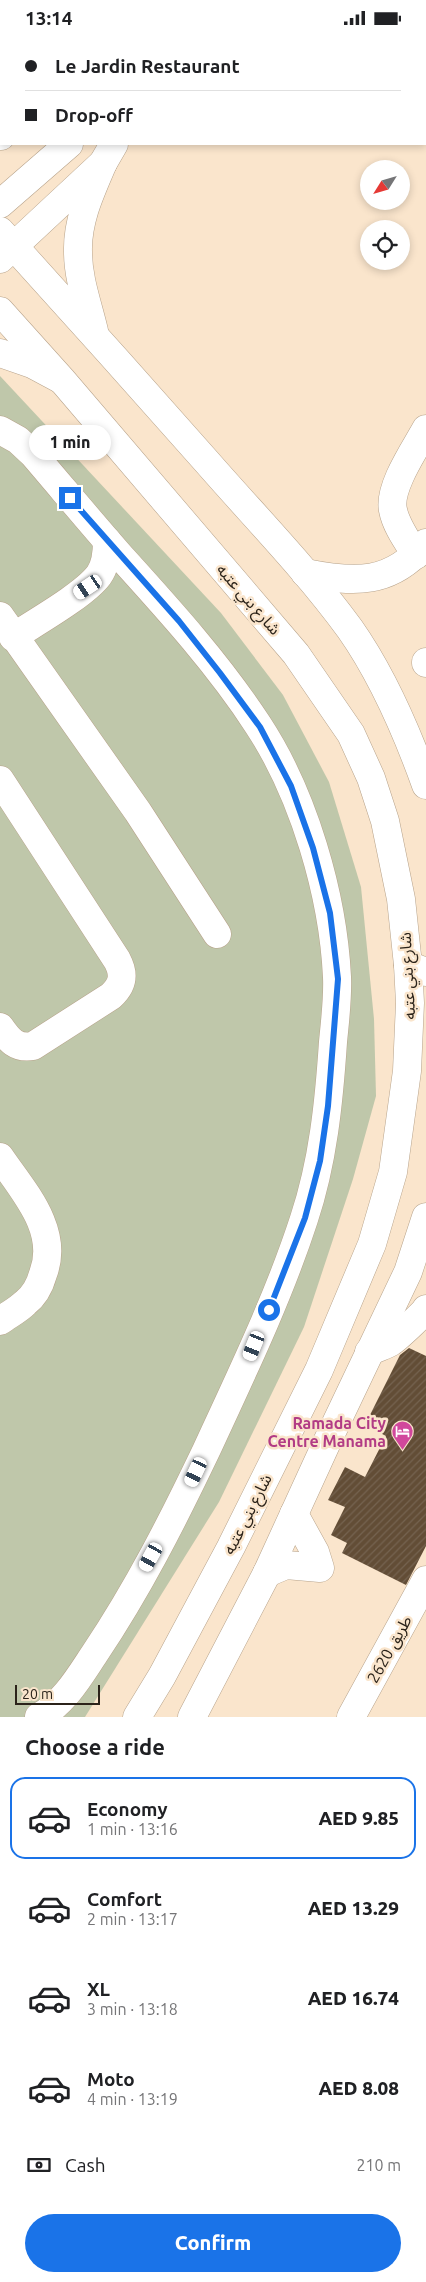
<!DOCTYPE html>
<html lang="en">
<head>
<meta charset="utf-8">
<style>
	body { margin:0; font-family:Ubuntu,"Noto Sans Arabic",sans-serif; background:#f2f2f2; color:#202124; height:100vh; display:flex; flex-direction:column; font-size:19px; white-space:nowrap }
	* { box-sizing:border-box; margin:0 }
	p { font-size:16px; color:#757577 }
	.icon { flex:none; width:28px; height:28px; fill:none; stroke:currentColor; stroke-width:2; stroke-linecap:round; stroke-linejoin:round }
	.map { position:relative; height:1682px; overflow:hidden }
	.drawer { display:flex; flex-direction:column; background:#fff; flex:1 }
	.drawer>* { flex:none }
	.top-card { position:absolute; left:0px; top:0px; width:426px; height:110px; box-shadow:0 2px 8px #0003; display:grid; align-content:center; height:110px; padding:0 25px; background:#fff }
	.needle { width:32px; rotate:233deg }
	.fabs { position:absolute; left:360px; top:125px; display:grid; gap:10px }
	.fabs a { display:grid; place-items:center; width:50px; height:50px; border-radius:50%; background:#fff; box-shadow:0 2px 8px #0003; font-size:25px }
	.scale { position:absolute; left:15px; bottom:12px; width:85px; box-sizing:border-box; padding-left:5px; border:2px solid #2b231a; border-top:0; font-size:14px; line-height:18px; white-space:nowrap; color:#2b231a; -webkit-text-stroke:4px #fae5cc; paint-order:stroke }
	.end { position:absolute; width:22px; height:22px; margin:-11px; border:6px solid #1a73e8; background:#fff; box-shadow:0 0 0 2px #fff }
	.from { border-radius:50% }
	.bubble { position:absolute; height:35px; border-radius:18px; background:#fff; box-shadow:0 2px 8px #0003; font-size:16px; font-weight:800; line-height:35px; text-align:center }
	.car { position:absolute; width:15px; height:30px; margin:-15px -8px; border-radius:6px; box-shadow:0 0 4px 1px #0007; background:linear-gradient(#fff 24%,#345 0 40%,#fff 0 76%,#345 0 86%,#fff 0) }
	.top-card b { display:flex; align-items:center; gap:18px; height:48px; font-size:19px }
	.top-card b+b { border-top:1px solid #e0e0e0 }
	.top-card i { width:12px; height:12px; background:#202124 }
	ul { padding:0; list-style:none }
	li { display:flex; align-items:center; gap:15px; height:82px; margin:0 10px 8px; padding:0 15px; border:2px solid transparent; border-radius:15px }
	li div { flex:1 }
	li b { display:block; font-size:19px }
	li em { font-style:normal; font-weight:800 }
	li.selected { border-color:#1a73e8 }
	li>.icon { width:45px; height:45px; stroke-width:1.5 }
	h2 { padding:0 25px; font-size:22px; line-height:60px }
	.pay { display:flex; align-items:center; gap:12px; height:55px; padding:0 25px; font-size:19px }
	.pay p { margin-inline-start:auto }
	.cta { display:flex; gap:10px; margin-top:auto; padding:10px 25px }
	.cta a { flex:1; height:58px; border-radius:30px; background:#1a73e8; color:#fff; font-size:20px; font-weight:800; line-height:58px; text-align:center }
	.status { display:flex; justify-content:space-between; align-items:center; height:35px; padding:0 25px; background:#fff; direction:ltr }
	.status svg { height:14px; fill:currentColor }
	.map>svg:first-child { display:block }
</style>
</head>
<body>
<div class="status"><b>13:14</b><svg viewBox="0 0 49 12"><path d="M0 12V9h3v3zM5 12V6h3v6zM10 12V3h3v9zM15 12V0h3v12zM26 1h20v11H26zM47 4h2v5h-2z"/></svg></div>
<div class="map">
<svg width="426" height="1682" viewBox="0 0 426 1682">
	<defs>
		<pattern id="building-hatch" width="6" height="6" patternUnits="userSpaceOnUse" patternTransform="scale(1.25)"><rect width="6" height="6" fill="#624d36"/><path d="M-1 1l2-2M0 6l6-6M5 7l2-2" fill="none" stroke="#756350"/></pattern>
	</defs>
	<rect width="100%" height="100%" fill="#fae5cc"/>
	<!-- green -->
	<polygon fill="#bfc7aa" points="0,341 221,578 283,660 329,747 361,852 374,984 376,1061 353,1144 304,1292 219,1467 85,1682 0,1682"/>
	<!-- building -->
	<polygon fill="url(#building-hatch)" points="409,1313 426,1321 426,1511 406,1550 342,1518 347,1508 331,1500 345,1472 328,1465 345,1432 365,1442 386,1401 365,1390 400,1320"/>
	<g fill="none" stroke-linecap="round" stroke-linejoin="round">
		<defs>
			<g id="minor">
				<polyline points="289,0 292,1"/>
				<polyline points="21,1 23,0"/>
				<polyline points="174,1 174,0"/>
				<polyline points="0,15 1,14"/>
				<polyline points="425,55 426,55"/>
				<polyline points="0,169 69,109"/>
				<polyline points="0,224 103,128 114,109"/>
				<polyline points="0,318 32,329 60,344"/>
				<path d="M0,395L18,405L33,419C63,454 92,489 122,523C170,576 219,630 258,690C304,760 333,860 337,942C338,963 335,986 333,1007C329,1067 323,1127 304,1184C278,1264 241,1340 206,1416C173,1485 138,1554 95,1618C79,1642 65,1667 39,1682"/>
				<path d="M416,520C408,507 396,491 393,475C388,453 415,414 426,394"/>
				<path d="M305,538C355,548 391,550 426,508"/>
				<polyline points="0,581 138,777 217,899"/>
				<path d="M13,602C36,587 84,560 99,540C106,530 107,518 107,506"/>
				<polyline points="426,627 426,628"/>
				<path d="M0,745L117,925C125,940 123,950 111,961L33,1011C16,1014 9,1005 0,992"/>
				<polyline points="408,930 426,937"/>
				<path d="M0,1122C23,1156 60,1195 43,1239C40,1250 34,1261 25,1268C18,1275 8,1280 0,1286"/>
				<path d="M369,1317C376,1313 384,1311 391,1307C396,1304 424,1278 426,1274"/>
				<polyline points="267,1538 286,1530 320,1533 315,1517 294,1479"/>
				<polyline points="351,1682 426,1545"/>
			</g>
			<g id="major">
				<polyline points="0,101 1,101"/>
				<path d="M0,196C70,273 139,350 207,427C255,482 307,535 350,594C383,641 407,697 426,750"/>
				<polyline points="0,276 62,345 296,619 351,699 371,743 385,786 401,864 408,930 410,968 407,1036 393,1137 372,1209 319,1335 231,1512 162,1641 137,1682"/>
				<path d="M94,296C88,270 78,244 78,217C77,185 91,156 103,128"/>
				<polyline points="192,1682 267,1538 327,1407 408,1237 426,1182"/>
			</g>
		</defs>
		<!-- minor casing -->
		<use href="#minor" stroke="#b7a38b" stroke-width="29"/>
		<!-- major casing -->
		<use href="#major" stroke="#b7a38b" stroke-width="29"/>
		<!-- minor -->
		<use href="#minor" stroke="#fff" stroke-width="28"/>
		<!-- major -->
		<use href="#major" stroke="#fff" stroke-width="28"/>
	</g>
	<g fill="none" stroke-linecap="round" stroke-linejoin="round">
		<!-- route -->
		<polyline stroke="#1a73e8" stroke-width="6" points="70,463 179,586 220,638 260,692 291,751 313,813 330,878 338,944 328,1071 320,1126 305,1183 269,1275"/>
	</g>
	<!-- icons -->
	<defs>
		<symbol id="hotel-pin" viewBox="-11 -11 22 30"><path d="M0 17L-7.5 6A9.5 9.5 0 1 1 7.5 6Z" fill="#d1479c" stroke="#fae5cc"/><path d="M-6-4.5h1.5V1H6V5H4.5V3h-9V5H-6ZM-4 0a1.8 1.8 0 1 1 3.6 0ZM.5 0V-2.5h3Q6-2.5 6 0Z" fill="#fff"/></symbol>
	</defs>
	<g fill-rule="evenodd">
		<use href="#hotel-pin" x="390" y="1384" width="25" height="34"/>
	</g>
	<g text-anchor="middle" stroke-width="5" stroke-linejoin="round" paint-order="stroke">
		<!-- street labels -->
		<g font-size="16" fill="#2b231a" stroke="#fae5cc">
			<text transform="translate(249 564) rotate(49)" y="6">شارع بني عتبه</text>
			<text transform="translate(407 941) rotate(-93)" y="6">شارع بني عتبه</text>
			<text transform="translate(247 1479) rotate(-63)" y="6">شارع بني عتبه</text>
			<text transform="translate(389 1614) rotate(-61)" y="6">طريق 2620</text>
		</g>
		<!-- hotel labels -->
		<g font-size="16" font-weight="bold" fill="#b23c85" stroke="#fae5cc" text-anchor="end">
			<text x="386" y="1394">Ramada City<tspan x="386" dy="18">Centre Manama</tspan></text>
		</g>
	</g>
</svg>
<div class="fabs">
<a><svg class="needle" viewBox="-14 -14 28 28"><path d="M0-13l5 13h-10z" fill="#e53935"/><path d="M0 13l5-13h-10z" fill="#757577"/></svg></a>
<a><svg class="icon" aria-label="locate" viewBox="0 0 24 24"><circle cx="12" cy="12" r="6"/><path d="M12 2v4M12 18v4M2 12h4M18 12h4"/></svg></a>
</div>
<div class="scale">20 m</div>
<i class="end from" style="left:269px;top:1275px"></i>
<i class="end" style="left:70px;top:463px"></i>
<div class="bubble" style="left:29px;top:390px;width:82px">1 min</div>
<i class="car" style="left:88px;top:552px;rotate:236deg"></i>
<i class="car" style="left:254px;top:1311px;rotate:202deg"></i>
<i class="car" style="left:196px;top:1437px;rotate:205deg"></i>
<i class="car" style="left:151px;top:1522px;rotate:209deg"></i>
<div class="top-card">
<b><i class="from"></i>Le Jardin Restaurant</b>
<b><i></i>Drop-off</b>
</div>
</div>
<section class="drawer">
<h2>Choose a ride</h2>
<ul>
<li class="selected"><svg class="icon" aria-label="car" viewBox="0 0 24 24"><path d="M5 17H2v-5l4-1 3-4h7l3 4 3 1v5h-3M9 17h6M6 11h13"/><circle cx="7" cy="17" r="2"/><circle cx="17" cy="17" r="2"/></svg><div><b>Economy</b><p>1 min · 13:16</p></div><em>AED 9.85</em></li>
<li><svg class="icon" aria-label="car" viewBox="0 0 24 24"><path d="M5 17H2v-5l4-1 3-4h7l3 4 3 1v5h-3M9 17h6M6 11h13"/><circle cx="7" cy="17" r="2"/><circle cx="17" cy="17" r="2"/></svg><div><b>Comfort</b><p>2 min · 13:17</p></div><em>AED 13.29</em></li>
<li><svg class="icon" aria-label="car" viewBox="0 0 24 24"><path d="M5 17H2v-5l4-1 3-4h7l3 4 3 1v5h-3M9 17h6M6 11h13"/><circle cx="7" cy="17" r="2"/><circle cx="17" cy="17" r="2"/></svg><div><b>XL</b><p>3 min · 13:18</p></div><em>AED 16.74</em></li>
<li><svg class="icon" aria-label="car" viewBox="0 0 24 24"><path d="M5 17H2v-5l4-1 3-4h7l3 4 3 1v5h-3M9 17h6M6 11h13"/><circle cx="7" cy="17" r="2"/><circle cx="17" cy="17" r="2"/></svg><div><b>Moto</b><p>4 min · 13:19</p></div><em>AED 8.08</em></li>
</ul>
<div class="pay"><svg class="icon" aria-label="cash" viewBox="0 0 24 24"><path d="M3 7h18v10H3z"/><circle cx="12" cy="12" r="2"/></svg>Cash<p>210 m</p></div>
<div class="cta"><a>Confirm</a></div>
</section>
</body>
</html>
